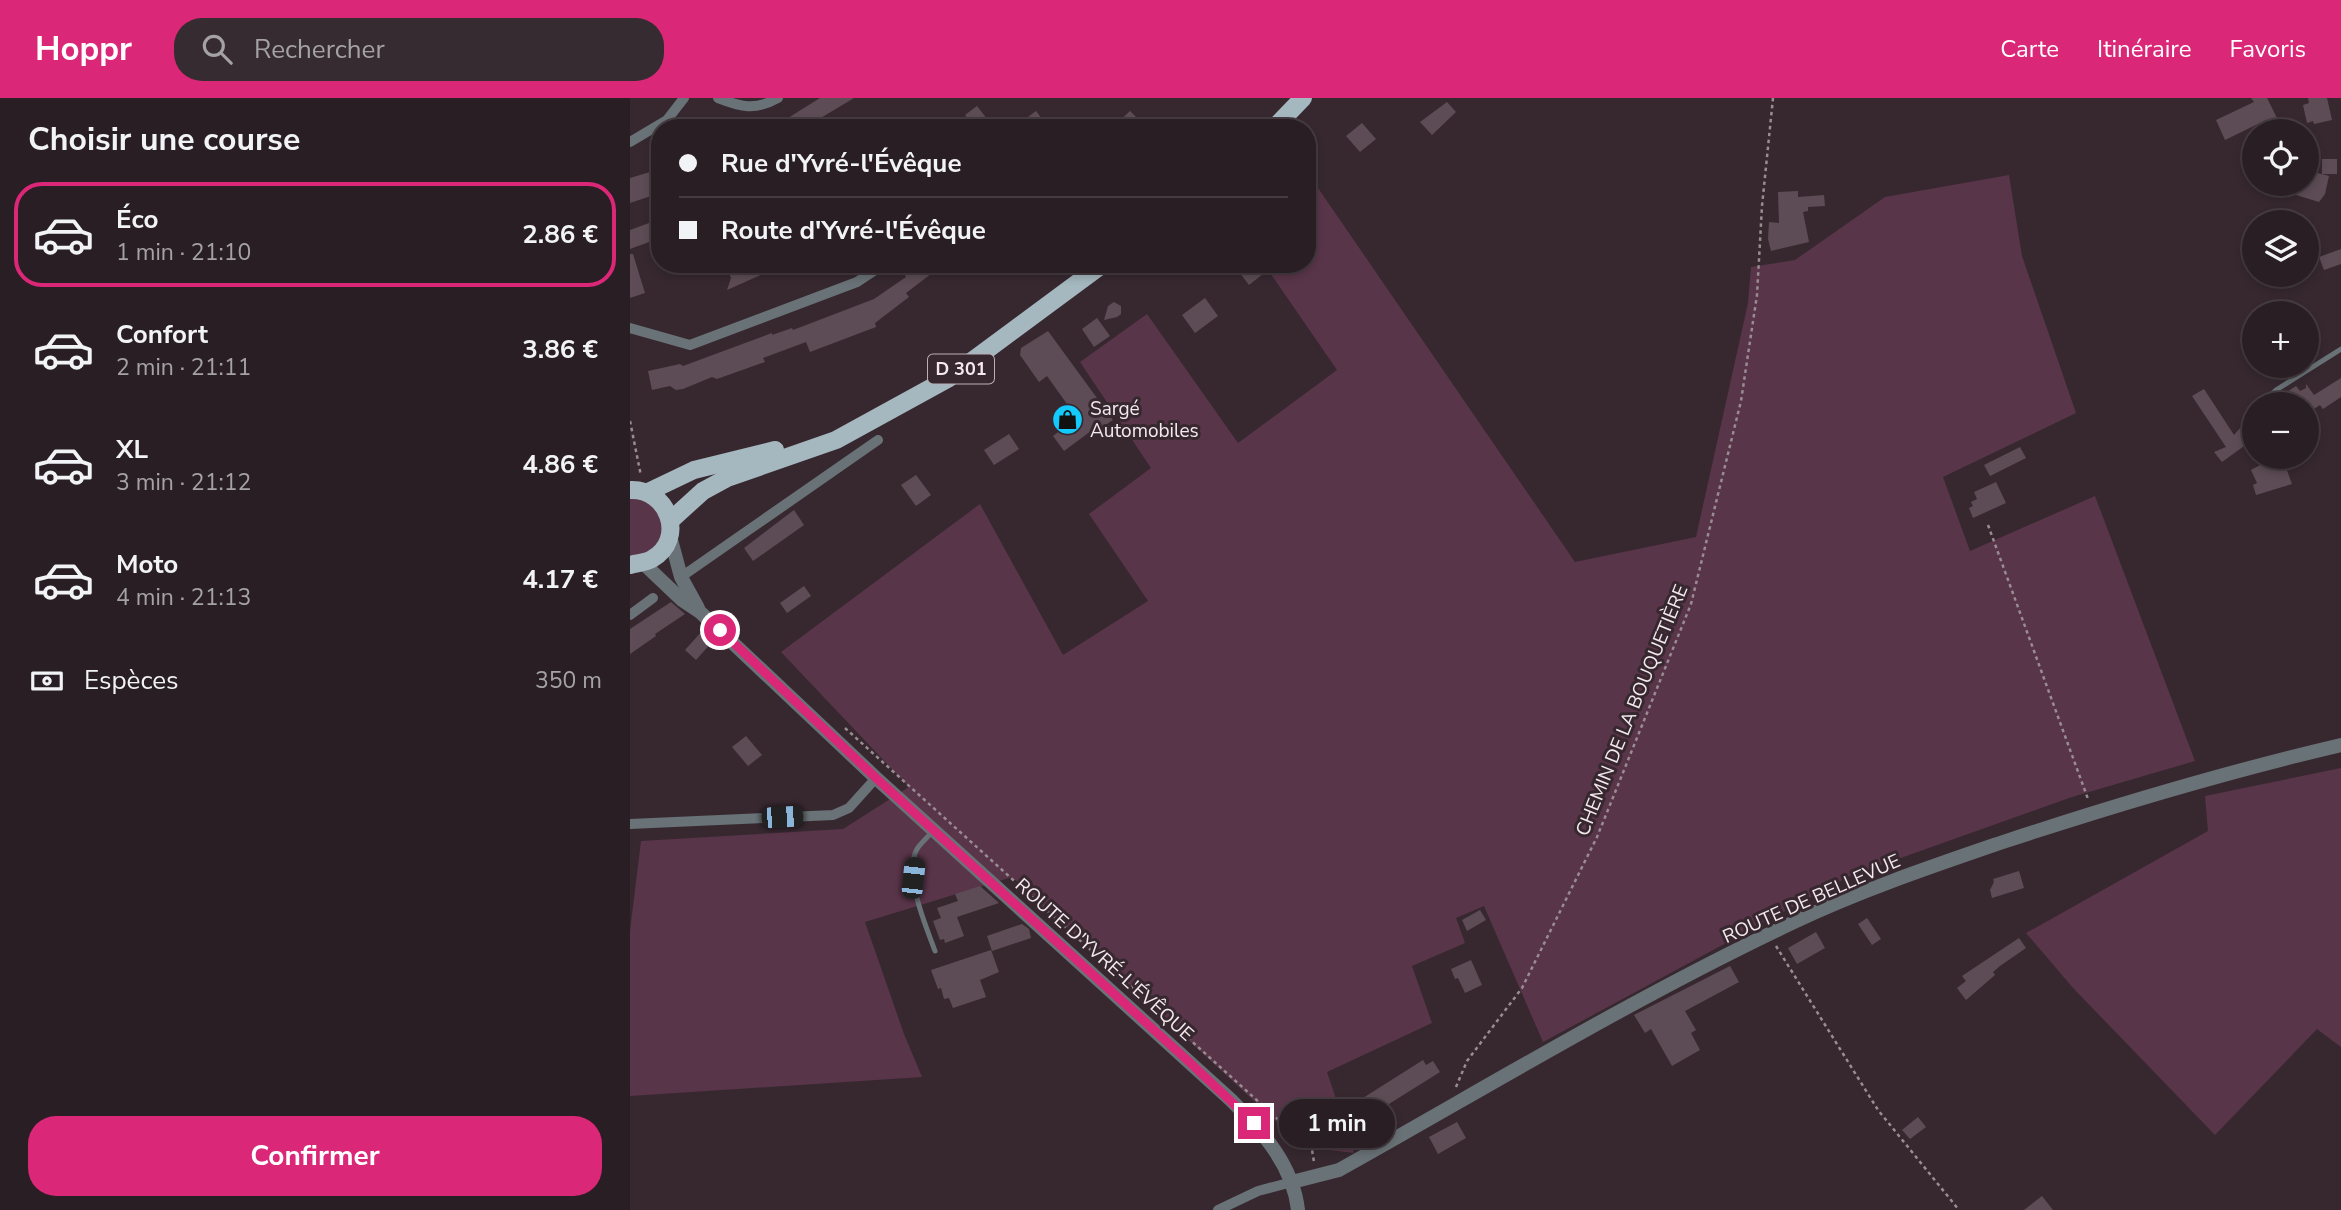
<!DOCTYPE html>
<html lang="fr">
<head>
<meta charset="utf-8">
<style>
	body { margin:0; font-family:"Nunito Sans",sans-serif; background:#352b31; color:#f1f3f6; height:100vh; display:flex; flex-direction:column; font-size:26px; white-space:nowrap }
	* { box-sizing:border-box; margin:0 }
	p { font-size:23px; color:#a5a2a6 }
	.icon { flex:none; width:38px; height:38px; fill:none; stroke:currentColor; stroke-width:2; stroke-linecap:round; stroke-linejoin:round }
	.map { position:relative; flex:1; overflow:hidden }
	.drawer { display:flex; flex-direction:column; background:#291e24; width:630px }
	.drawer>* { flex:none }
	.banner { position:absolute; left:21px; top:21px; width:665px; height:154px; border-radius:28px; box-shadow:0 4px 10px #0003,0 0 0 2px #453c41; display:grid; align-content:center; height:154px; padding:0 28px; background:#291e24 }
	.buttons { position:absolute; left:1612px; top:21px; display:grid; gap:14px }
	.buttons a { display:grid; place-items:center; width:77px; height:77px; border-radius:50%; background:#291e24; box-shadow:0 4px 10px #0003,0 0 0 2px #453c41; font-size:35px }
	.end { position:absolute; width:32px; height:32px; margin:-16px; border:9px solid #db2777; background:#fff; box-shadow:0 0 0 4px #fff }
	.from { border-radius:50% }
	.bubble { position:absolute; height:49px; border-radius:24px; background:#291e24; box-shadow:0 4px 10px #0003,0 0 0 2px #453c41; font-size:23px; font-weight:700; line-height:49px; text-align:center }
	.car { position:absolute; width:21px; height:42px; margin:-21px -10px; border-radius:9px; box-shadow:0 0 5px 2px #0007; background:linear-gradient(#222 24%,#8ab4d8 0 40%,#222 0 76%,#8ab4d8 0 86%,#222 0) }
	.banner b { display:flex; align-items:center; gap:24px; height:66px; font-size:26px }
	.banner b+b { border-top:2px solid #453c41 }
	.banner i { width:18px; height:18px; background:#f1f3f6 }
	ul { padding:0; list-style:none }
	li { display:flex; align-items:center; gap:21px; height:105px; margin:0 14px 10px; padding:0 14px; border:4px solid transparent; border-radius:28px }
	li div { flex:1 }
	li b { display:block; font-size:26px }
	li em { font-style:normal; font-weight:700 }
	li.active { border-color:#db2777 }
	li>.icon { width:63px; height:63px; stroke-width:1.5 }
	h2 { padding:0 28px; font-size:32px; line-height:84px }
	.pay { display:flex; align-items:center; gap:18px; height:77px; padding:0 28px; font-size:26px }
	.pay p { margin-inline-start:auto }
	.primary-button { display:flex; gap:14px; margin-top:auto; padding:14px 28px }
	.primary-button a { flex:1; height:80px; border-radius:28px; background:#db2777; color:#fff; font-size:28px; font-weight:700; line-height:80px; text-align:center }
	header { display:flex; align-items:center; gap:42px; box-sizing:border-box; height:98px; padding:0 35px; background:#db2777; color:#fff }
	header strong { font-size:33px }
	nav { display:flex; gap:38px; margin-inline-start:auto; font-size:24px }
	.search { width:490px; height:63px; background:#352b31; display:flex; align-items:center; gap:18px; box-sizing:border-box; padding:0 24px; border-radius:28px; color:#a5a2a6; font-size:26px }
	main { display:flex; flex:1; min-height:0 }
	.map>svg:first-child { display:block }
</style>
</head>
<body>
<header>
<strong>Hoppr</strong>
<div class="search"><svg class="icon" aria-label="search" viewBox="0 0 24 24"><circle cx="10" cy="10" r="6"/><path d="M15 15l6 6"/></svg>Rechercher</div>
<nav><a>Carte</a><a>Itinéraire</a><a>Favoris</a></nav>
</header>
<main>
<section class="drawer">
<h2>Choisir une course</h2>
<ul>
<li class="active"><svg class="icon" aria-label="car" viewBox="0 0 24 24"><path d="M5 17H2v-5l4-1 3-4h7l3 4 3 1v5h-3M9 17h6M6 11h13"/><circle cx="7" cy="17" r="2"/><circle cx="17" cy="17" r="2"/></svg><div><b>Éco</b><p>1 min · 21:10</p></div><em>2.86 €</em></li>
<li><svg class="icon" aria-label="car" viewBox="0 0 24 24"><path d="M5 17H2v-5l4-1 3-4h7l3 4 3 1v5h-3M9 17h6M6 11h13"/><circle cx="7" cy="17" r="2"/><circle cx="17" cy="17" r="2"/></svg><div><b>Confort</b><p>2 min · 21:11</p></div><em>3.86 €</em></li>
<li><svg class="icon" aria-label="car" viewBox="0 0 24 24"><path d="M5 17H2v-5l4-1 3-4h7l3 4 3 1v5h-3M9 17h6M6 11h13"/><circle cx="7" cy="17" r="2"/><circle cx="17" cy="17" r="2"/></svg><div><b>XL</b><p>3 min · 21:12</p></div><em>4.86 €</em></li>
<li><svg class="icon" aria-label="car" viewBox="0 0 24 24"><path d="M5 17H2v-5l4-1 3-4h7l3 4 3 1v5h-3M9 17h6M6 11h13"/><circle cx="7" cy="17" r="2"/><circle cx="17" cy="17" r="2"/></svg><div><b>Moto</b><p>4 min · 21:13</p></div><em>4.17 €</em></li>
</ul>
<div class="pay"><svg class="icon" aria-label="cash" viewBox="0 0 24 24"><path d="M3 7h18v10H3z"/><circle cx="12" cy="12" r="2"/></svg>Espèces<p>350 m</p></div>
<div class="primary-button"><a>Confirmer</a></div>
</section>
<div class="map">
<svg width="1711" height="1112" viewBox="0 0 1711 1112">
	<rect width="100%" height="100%" fill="#372830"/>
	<!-- green -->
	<g fill="#593549">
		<polygon points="677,74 945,464 1066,439 1118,205 1121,169 1165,162 1255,99 1379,77 1392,158 1446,315 1313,379 1340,453 1465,398 1565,663 1442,699 1220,778 913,944 854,808 826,820 835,845 782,868 802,925 697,974 724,1055 674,1049 382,779 235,824 274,936 292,979 0,998 0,833 11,743 213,731 279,689 151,554 350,406 433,557 518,503 459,416 521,370 450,264 517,216 608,345 707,272 634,166 677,166"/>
		<polygon points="0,398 17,401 32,416 34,437 21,455 0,460"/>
		<polygon points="1711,670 1711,949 1687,931 1585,1037 1444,891 1396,835 1578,733 1575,698"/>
	</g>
	<!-- building -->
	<g fill="#5d4c55">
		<polygon points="190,0 224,0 174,30 142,30"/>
		<polygon points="1621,0 1637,0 1649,24 1634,32 1630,25 1595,42 1586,22 1624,4"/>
		<polygon points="1678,0 1697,0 1702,22 1684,26 1683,23 1677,25 1673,7 1679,5"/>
		<polygon points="817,4 826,14 802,37 790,24"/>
		<polygon points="347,8 364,30 345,30 335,17"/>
		<polygon points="406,13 419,30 400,30 394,22"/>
		<polygon points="500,13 517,30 482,30"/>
		<polygon points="732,25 746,41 730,54 716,38"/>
		<rect x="1692" y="61" width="15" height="15"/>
		<polygon points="1676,72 1699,78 1695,96 1689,104 1666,97 1668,86 1676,86"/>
		<polygon points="20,74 21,77 27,75 30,95 0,105 0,80"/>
		<polygon points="1168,93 1168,99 1194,97 1195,108 1178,109 1178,113 1173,114 1179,144 1141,153 1138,141 1139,124 1149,125 1148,94"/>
		<polygon points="30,121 30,140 0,151 0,132"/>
		<polygon points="1711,151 1711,166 1694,172 1689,159"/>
		<polygon points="0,156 3,156 15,195 0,200"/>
		<polygon points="113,166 129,166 133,176 97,192 101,180 98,172"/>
		<polygon points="286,166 314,166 276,195 279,199 245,225 246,229 180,254 176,244 133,260 135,264 87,281 82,279 53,291 46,292 40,288 22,292 18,273 50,266 53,268 142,235 142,237 162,230 163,232 244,201 276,179 274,176"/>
		<polygon points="603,166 625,166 633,176 619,187"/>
		<polygon points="575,200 588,218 565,235 552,217"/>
		<polygon points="484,204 491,208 491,216 487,219 474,222 478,208"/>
		<polygon points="467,220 480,238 464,249 452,231"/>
		<polygon points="418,233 483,322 471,330 469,327 434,353 423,338 447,320 417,278 409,284 390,257 391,250"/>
		<polygon points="1711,280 1711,299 1693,311 1690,307 1676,316 1676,306 1638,306 1666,288 1670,293 1676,290 1676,286 1684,297"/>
		<polygon points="1574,291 1604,337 1611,329 1620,337 1618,340 1621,343 1592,364 1584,354 1596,349 1562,298"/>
		<polygon points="379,336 389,351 364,367 354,352"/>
		<polygon points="1390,349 1396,360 1360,378 1354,367"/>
		<polygon points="1642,359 1645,368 1655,367 1662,386 1626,397 1623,387 1627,385 1621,372 1630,367 1629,364"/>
		<polygon points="286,377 301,397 286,408 271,387"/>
		<polygon points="1366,384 1376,405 1343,420 1339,410 1343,408 1341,404 1347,401 1344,394"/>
		<polygon points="164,412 174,427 123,463 114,450"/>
		<polygon points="174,488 181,498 157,515 150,505"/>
		<polygon points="41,504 55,516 25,536 26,538 0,556 0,531"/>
		<polygon points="73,532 84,542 66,562 55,552"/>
		<polygon points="116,638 132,657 118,668 102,649"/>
		<polygon points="1389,773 1394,790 1362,800 1360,792 1364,784 1363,781"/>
		<polygon points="350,788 369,805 327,819 334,838 315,845 314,841 310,842 303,823 311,820 307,810 328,803 325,796"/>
		<polygon points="850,812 856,822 837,833 832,822"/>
		<polygon points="1237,820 1251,841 1242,847 1228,826"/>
		<polygon points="392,826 399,831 401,840 362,853 357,838"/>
		<polygon points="1186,834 1195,850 1167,866 1158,850"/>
		<polygon points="1389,840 1396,850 1370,868 1363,874 1365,877 1336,902 1327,890 1336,883 1332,878"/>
		<polygon points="361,852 369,874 350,882 356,899 323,910 319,900 314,901 311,890 308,891 301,872"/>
		<polygon points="841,862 852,887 835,895 828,880 825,881 821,871"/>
		<polygon points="1100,868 1109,884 1055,913 1066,932 1061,935 1070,952 1042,968 1021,931 1015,935 1004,917"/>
		<polygon points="793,962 796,967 803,963 810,974 743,1016 733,1000"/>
		<polygon points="1288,1019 1296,1029 1280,1041 1272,1032"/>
		<polygon points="827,1024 836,1040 808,1056 799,1039"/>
		<polygon points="1412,1098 1423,1112 1394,1112"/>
	</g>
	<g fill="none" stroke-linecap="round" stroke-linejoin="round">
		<!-- path -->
		<g stroke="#998c93" stroke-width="2.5" stroke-dasharray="3.5 3.5" stroke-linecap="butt">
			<polyline points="0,323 11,378"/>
			<polyline points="1358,427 1458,701"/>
			<polyline points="215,630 682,1052 684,1064"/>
			<polyline points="1146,848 1248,1012 1329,1112"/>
			<polyline points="826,989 837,963 892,890 967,739 1061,506 1111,303 1127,197 1132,108 1143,0"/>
		</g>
		<!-- service -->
		<g stroke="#697276" stroke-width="5">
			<polyline points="1631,306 1646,292 1711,251"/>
			<path d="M302,734C297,740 291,745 287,751C273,776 296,828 305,853"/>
		</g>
		<!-- minor -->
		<g stroke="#697276" stroke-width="10">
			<path d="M88,0C111,9 125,13 148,0"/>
			<polyline points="0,44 37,22 54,0"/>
			<polyline points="0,230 60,247 227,184 254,166"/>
			<polyline points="51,479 248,342"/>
			<polyline points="0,517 23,500"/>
			<polyline points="0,726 203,717 219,710 246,680"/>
			<polyline points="588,1112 628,1093 662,1084"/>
		</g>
		<!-- tertiary -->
		<g stroke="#697276" stroke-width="14">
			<polyline points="40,438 51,479 68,510"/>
			<path d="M13,465L52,502L70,514L246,680L601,1002C632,1033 663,1067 668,1112"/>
			<path d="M662,1084L709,1072C859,988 1007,898 1162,825C1229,793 1303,768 1373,744C1485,707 1596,674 1711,647"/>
		</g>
		<!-- primary -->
		<g stroke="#a5b7bf" stroke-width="18">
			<polyline points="644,30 673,0"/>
			<path d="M0,392C38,390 57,441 22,461C15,465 7,465 0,467"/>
			<polyline points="18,394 64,372 145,352"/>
			<polyline points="41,422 73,393 97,380 206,342 319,280 473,166"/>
		</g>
	</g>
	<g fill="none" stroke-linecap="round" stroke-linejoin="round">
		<!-- route -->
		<polyline stroke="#db2777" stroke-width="9" points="90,532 246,680 556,961 624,1025"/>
	</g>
	<!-- icons -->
	<defs>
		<symbol id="shop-disc" viewBox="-11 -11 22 22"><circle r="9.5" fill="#12cafb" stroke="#372830"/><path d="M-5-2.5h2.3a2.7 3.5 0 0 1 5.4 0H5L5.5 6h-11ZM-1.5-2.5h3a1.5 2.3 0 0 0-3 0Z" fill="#111"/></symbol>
	</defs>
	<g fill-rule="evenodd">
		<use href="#shop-disc" x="420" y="304" width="35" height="35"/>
	</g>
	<g text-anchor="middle" stroke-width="6" stroke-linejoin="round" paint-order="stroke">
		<!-- shield labels -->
		<rect fill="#372830" stroke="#bbafb6" stroke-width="2" x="298" y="256.5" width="66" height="29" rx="5"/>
		<g font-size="18" font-weight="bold" fill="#f4e9ef">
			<text x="331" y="277">D 301</text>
		</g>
		<!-- poi labels -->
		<g font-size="19" fill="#f4e9ef" stroke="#372830" text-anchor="start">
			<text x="460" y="317">Sargé<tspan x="460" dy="22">Automobiles</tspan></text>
		</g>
		<!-- street labels -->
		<g font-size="19" fill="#f4e9ef" stroke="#372830">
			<text transform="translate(1001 612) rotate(-68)" y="7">CHEMIN DE LA BOUQUETIÈRE</text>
			<text transform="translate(1181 800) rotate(-24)" y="7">ROUTE DE BELLEVUE</text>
			<text transform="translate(475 861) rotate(42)" y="7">ROUTE D'YVRÉ-L'ÉVÊQUE</text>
		</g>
	</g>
</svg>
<div class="buttons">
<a><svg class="icon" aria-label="locate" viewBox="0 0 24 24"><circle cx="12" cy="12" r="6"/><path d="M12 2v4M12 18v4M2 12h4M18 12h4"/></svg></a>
<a><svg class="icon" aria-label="layers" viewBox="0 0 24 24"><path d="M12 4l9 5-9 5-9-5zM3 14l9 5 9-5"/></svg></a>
<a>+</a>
<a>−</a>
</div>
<i class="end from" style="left:90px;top:532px"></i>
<i class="end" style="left:624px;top:1025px"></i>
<div class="bubble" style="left:649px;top:1001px;width:116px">1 min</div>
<i class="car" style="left:152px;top:719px;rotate:87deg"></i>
<i class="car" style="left:283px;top:780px;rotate:6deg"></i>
<div class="banner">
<b><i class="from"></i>Rue d'Yvré-l'Évêque</b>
<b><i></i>Route d'Yvré-l'Évêque</b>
</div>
</div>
</main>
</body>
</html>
